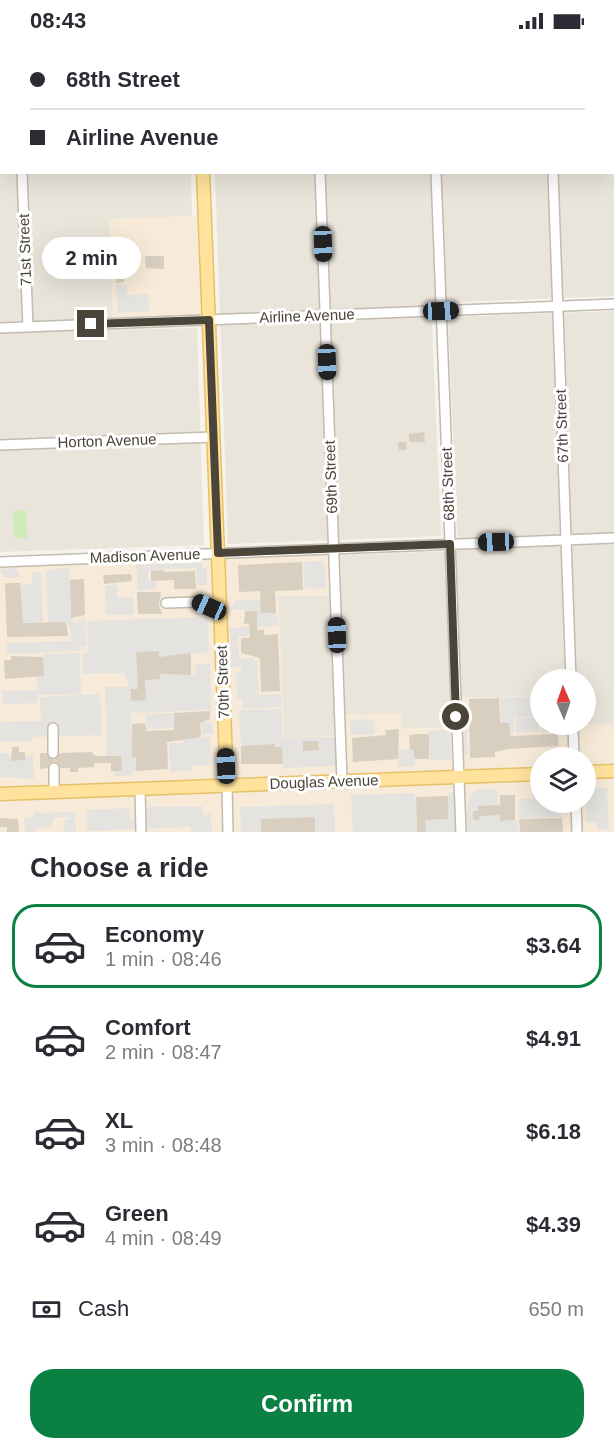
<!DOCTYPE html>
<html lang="en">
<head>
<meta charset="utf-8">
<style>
	body { margin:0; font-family:Arial,sans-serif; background:#f7f7f7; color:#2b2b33; height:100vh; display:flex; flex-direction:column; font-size:22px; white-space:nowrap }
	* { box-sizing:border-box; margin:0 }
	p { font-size:20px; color:#7c7c81 }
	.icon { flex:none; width:33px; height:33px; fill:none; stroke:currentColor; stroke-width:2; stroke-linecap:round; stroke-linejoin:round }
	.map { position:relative; height:790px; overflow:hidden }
	.panel { display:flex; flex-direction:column; background:#fff; flex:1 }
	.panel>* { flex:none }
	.hud { position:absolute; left:0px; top:0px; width:615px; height:132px; box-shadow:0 6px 24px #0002; display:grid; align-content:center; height:132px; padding:0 30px; background:#fff }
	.needle { width:39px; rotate:358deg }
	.buttons { position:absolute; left:530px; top:627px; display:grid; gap:12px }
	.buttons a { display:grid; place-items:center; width:66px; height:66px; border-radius:50%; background:#fff; box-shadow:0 6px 24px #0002; font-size:30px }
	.end { position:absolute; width:27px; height:27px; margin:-14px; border:8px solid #4b4439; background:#fff; box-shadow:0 0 0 3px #fff }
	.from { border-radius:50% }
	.bubble { position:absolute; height:42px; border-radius:21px; background:#fff; box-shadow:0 6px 24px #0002; font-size:20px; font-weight:700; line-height:42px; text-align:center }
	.car { position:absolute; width:18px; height:36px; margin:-18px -9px; border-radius:8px; box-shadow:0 0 4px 2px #0007; background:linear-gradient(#222 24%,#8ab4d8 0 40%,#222 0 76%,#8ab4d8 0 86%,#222 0) }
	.hud b { display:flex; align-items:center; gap:21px; height:57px; font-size:22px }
	.hud b+b { border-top:2px solid #e1e1e2 }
	.hud i { width:15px; height:15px; background:#2b2b33 }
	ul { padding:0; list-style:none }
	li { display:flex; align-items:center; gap:18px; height:84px; margin:0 12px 9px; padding:0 18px; border:3px solid transparent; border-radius:24px }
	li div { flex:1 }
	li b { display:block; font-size:22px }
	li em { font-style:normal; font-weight:700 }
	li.on { border-color:#0b8043 }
	li>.icon { width:54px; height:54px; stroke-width:1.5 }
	h2 { padding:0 30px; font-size:27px; line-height:72px }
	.pay { display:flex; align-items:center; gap:15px; height:66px; padding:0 30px; font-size:22px }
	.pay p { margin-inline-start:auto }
	.primary-button { display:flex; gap:12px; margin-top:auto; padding:12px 30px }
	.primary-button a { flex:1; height:69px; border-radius:24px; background:#0b8043; color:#fff; font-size:24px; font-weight:700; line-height:69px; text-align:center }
	.status { display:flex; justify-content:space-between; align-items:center; height:42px; padding:0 30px; background:#fff; direction:ltr }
	.status svg { height:16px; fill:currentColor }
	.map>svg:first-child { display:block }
</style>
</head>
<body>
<div class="status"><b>08:43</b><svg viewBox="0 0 49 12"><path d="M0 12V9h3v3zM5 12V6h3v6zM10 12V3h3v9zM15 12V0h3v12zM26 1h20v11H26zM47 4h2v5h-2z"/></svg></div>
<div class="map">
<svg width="614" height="790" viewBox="0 0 614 790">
	<rect width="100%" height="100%" fill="#f6f3ec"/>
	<!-- residential -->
	<g fill="#eae5da">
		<polygon points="0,0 186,0 2,2 2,130 191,131 192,174 109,178 114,288 197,286 204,503 0,510"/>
		<polygon points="210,0 614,0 614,254 431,261 441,494 228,502 215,131 614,130 614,2"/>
		<polygon points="614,269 614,683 573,685 585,682 585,638 540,638 540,654 456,656 457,685 401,687 401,671 341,694 284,696 278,554 341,553 340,513 458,509 448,275"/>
	</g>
	<!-- commercial -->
	<g fill="#f7ead8" fill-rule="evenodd">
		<polygon points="198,174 201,274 113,278 109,177"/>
		<path d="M334,507L335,552L278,554L284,695L340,694V673L401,671L402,687L456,685L455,656L540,654V682L614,683V790H0V520ZM540,716H585V760H540Z"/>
	</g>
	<!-- green -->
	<polygon fill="#d2eab5" points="26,468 27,496 14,496 13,469"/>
	<!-- parking -->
	<g fill="#e5e3e0" fill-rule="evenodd">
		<polygon points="116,243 126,243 127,253 148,252 149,269 118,271"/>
		<polygon points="324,519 326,546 305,547 303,520"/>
		<polygon points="202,520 203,526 207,526 207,543 197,543 196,526 148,528 148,539 156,539 156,548 138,548 136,523"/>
		<polygon points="69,525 71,576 75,581 85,575 86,604 79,605 79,609 7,612 7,601 71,599 71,586 66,580 48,580 46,529"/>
		<polygon points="16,526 21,535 5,536 0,527"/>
		<polygon points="32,530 41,530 43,580 21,581 20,543 32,542"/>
		<polygon points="105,543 117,543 117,556 134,555 134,573 106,573"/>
		<polygon points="260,557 261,565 265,565 265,571 277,571 278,584 257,585 257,569 231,567 236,558"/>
		<polygon points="208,575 209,610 159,615 159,609 136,610 138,638 160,637 160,632 195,633 196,622 210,622 211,668 131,671 132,715 136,715 136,729 133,729 133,733 114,734 114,729 121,728 121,714 107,714 105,645 129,645 124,631 83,632 82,611 88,611 87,579"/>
		<polygon points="249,585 249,594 238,595 239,616 252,616 257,620 259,653 281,652 282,665 243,667 243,657 237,657 236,631 241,631 241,625 231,625 230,586"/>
		<polygon points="80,611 81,652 38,653 38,661 3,662 2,649 37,648 37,634 44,634 43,612"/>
		<polygon points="100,652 102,693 33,695 32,699 0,700 0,680 41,679 40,655"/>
		<polygon points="540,654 540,674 514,675 514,690 509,690 501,681 500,656"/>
		<path d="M281,667L283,696L336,695L337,724L283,726L282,705H275L274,702L241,704L239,668ZM303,699H318V708H303Z"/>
		<polygon points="174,671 174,676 186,680 212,680 213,692 202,693 201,685 146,687 146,672"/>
		<polygon points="456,675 466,675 468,713 457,713"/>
		<polygon points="540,675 540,682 563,683 564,690 542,690 542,683 539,683 539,690 516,691 516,676"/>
		<polygon points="374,677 375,692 351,693 350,678"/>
		<polygon points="450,688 451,718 430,718 428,689"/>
		<polygon points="210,695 211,723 192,724 192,728 170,730 169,701 183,701 183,696"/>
		<polygon points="398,708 414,708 415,724 398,725"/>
		<polygon points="0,711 8,711 11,719 24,718 25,714 33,713 34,737 0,735"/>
		<polygon points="585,746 607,746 609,788 597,788 597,780 587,780"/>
		<polygon points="475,747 497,747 500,779 518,778 518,790 467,790 467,763"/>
		<polygon points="540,749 540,760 561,761 562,775 519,776 519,757 533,757 533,750"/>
		<polygon points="459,750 461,790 426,790 425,778 448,777 448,751"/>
		<polygon points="415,751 417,790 353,790 351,753"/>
		<polygon points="334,762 335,790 241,790 240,765"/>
		<polygon points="202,764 203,773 211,772 212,790 191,790 191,785 87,789 86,768 129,766 130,777 147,777 147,765"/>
		<polygon points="75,770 76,790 64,790 63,778 70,777 70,775 53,776 53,785 35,786 35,790 25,790 24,776 34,776 34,771"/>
	</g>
	<!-- building -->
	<g fill="#d8cfc1">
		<polygon points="145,214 164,214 164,227 146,226"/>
		<polygon points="115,222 124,222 124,240 116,241"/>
		<polygon points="424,390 425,400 409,400 409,392"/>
		<polygon points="398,400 406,400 407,408 399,408"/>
		<polygon points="302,520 303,548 275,549 276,571 261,571 260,549 239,550 238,523"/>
		<polygon points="163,528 164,530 195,529 196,547 174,547 174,538 151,539 151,529"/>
		<polygon points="131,532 132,539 104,542 103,533"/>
		<polygon points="84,537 85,573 71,576 70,538"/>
		<polygon points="5,541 20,541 23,581 66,580 68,594 7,595"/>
		<polygon points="137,550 161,550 159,562 162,572 138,572"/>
		<polygon points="245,569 257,569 257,588 264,588 264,593 278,592 280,649 261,650 260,616 241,611 241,596 250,596 249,581 244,582"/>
		<polygon points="159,609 159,615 191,611 191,633 160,632 160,637 145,638 146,658 131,659 131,647 138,647 136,610"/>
		<polygon points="11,614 43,615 44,634 5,637 4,618 11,618"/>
		<polygon points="499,656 500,681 509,681 511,694 558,692 559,704 508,707 495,710 495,715 470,716 469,657"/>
		<polygon points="210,669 210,677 200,681 201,695 167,700 168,727 136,729 136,715 132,715 132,682 145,681 146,689 174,688 174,671"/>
		<polygon points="399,687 398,717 353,720 352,696 386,693 385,688"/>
		<polygon points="418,692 429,692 429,717 414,717 414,708 410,708 409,693"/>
		<polygon points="303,699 318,699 319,708 303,709"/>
		<polygon points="275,702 275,705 282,705 283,722 241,722 241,704"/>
		<polygon points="12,705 19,705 19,710 25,710 25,718 11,719"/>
		<polygon points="93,710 93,713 99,714 121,714 122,729 111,729 111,721 94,721 94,725 78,726 78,730 70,730 70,726 61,726 55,719 50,721 47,726 40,727 40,711 46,711 54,718 60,711"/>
		<polygon points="500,753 515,753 515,778 500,779 500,773 479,774 480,778 473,778 473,769 478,769 478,764 500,763"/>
		<polygon points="445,754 448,754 448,777 425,778 426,790 417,790 416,755"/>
		<polygon points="315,775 315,790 261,790 261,777"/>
		<polygon points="0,776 18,777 19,790 7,790 7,785 0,785"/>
		<polygon points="562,776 563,790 520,790 519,777"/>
	</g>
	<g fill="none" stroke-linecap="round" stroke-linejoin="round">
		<defs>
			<g id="minor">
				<polyline points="315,0 315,2"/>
				<polyline points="432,0 432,2"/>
				<polyline points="548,0 548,2"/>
				<polyline points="0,50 2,50"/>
				<polyline points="22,130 28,285"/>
				<polyline points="320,130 342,739"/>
				<polyline points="436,130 461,790"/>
				<polyline points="553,130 571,638"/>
				<polyline points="0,286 614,262"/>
				<polyline points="0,403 213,395"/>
				<polyline points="0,520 614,496"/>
				<polyline points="166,561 198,560 220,570"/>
				<polyline points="573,682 574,716"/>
				<polyline points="53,686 53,711"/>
				<polyline points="54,726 54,750"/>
				<polyline points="227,744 228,790"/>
				<polyline points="140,747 141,790"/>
				<polyline points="576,760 577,790"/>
			</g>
			<g id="major">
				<polyline points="198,0 198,2"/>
				<polyline points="203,130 227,744"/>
				<polyline points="585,730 614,729"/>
				<polyline points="0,752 540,732"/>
			</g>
		</defs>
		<!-- minor casing -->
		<use href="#minor" stroke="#c2bbae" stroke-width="12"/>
		<!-- major casing -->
		<use href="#major" stroke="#e6c16a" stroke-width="15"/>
		<!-- minor -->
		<use href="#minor" stroke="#fff" stroke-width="9"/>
		<!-- major -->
		<use href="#major" stroke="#ffe39c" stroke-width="12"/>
	</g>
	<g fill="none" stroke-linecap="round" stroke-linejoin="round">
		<!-- route -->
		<polyline stroke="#4b4439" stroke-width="8" points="91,282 209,278 218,511 450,502 456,675"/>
	</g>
	<g text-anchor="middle" stroke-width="6" stroke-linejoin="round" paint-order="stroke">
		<!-- street labels -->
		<g font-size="15" fill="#4b4439" stroke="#fff">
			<text transform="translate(25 208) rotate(-92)" y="5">71st Street</text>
			<text transform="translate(307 274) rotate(-2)" y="5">Airline Avenue</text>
			<text transform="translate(562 384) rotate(-92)" y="5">67th Street</text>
			<text transform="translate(107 399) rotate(-2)" y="5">Horton Avenue</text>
			<text transform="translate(331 435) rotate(-92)" y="5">69th Street</text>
			<text transform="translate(448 442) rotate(-92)" y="5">68th Street</text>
			<text transform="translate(145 514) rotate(-2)" y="5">Madison Avenue</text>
			<text transform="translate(223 640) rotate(-92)" y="5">70th Street</text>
			<text transform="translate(324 740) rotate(-2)" y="5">Douglas Avenue</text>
		</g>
	</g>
</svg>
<div class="buttons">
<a><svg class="needle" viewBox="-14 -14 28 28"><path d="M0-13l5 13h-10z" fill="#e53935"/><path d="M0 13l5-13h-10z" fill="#7c7c81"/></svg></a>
<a><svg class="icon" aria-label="layers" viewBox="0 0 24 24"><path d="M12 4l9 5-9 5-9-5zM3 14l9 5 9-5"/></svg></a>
</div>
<i class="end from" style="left:456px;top:675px"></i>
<i class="end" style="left:91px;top:282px"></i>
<div class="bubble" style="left:42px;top:195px;width:99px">2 min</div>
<i class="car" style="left:323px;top:202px;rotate:178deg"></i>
<i class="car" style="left:441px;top:269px;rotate:88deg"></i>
<i class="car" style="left:327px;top:320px;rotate:178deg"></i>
<i class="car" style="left:496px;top:500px;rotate:268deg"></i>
<i class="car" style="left:209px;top:565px;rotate:294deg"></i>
<i class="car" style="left:337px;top:593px;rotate:358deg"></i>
<i class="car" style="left:226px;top:724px;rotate:358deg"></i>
<div class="hud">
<b><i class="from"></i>68th Street</b>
<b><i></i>Airline Avenue</b>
</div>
</div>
<section class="panel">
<h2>Choose a ride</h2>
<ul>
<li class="on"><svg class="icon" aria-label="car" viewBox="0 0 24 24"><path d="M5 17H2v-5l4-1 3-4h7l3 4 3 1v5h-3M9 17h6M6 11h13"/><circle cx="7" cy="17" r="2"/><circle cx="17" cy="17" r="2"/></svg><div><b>Economy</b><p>1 min · 08:46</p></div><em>$3.64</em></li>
<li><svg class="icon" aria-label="car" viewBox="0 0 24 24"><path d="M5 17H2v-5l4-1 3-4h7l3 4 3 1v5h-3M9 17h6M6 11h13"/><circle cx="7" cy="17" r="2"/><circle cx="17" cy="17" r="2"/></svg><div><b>Comfort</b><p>2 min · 08:47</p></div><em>$4.91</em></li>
<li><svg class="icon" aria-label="car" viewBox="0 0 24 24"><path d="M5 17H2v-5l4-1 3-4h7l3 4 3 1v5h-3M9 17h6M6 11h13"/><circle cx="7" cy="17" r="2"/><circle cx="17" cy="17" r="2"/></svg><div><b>XL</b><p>3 min · 08:48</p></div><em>$6.18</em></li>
<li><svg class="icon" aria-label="car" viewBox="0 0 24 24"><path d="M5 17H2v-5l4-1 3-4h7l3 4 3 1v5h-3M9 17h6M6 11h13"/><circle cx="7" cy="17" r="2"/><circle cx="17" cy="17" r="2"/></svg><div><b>Green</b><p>4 min · 08:49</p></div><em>$4.39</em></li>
</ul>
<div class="pay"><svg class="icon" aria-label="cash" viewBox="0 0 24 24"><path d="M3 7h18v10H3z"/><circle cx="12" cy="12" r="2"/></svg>Cash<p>650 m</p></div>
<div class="primary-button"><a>Confirm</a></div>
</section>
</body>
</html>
